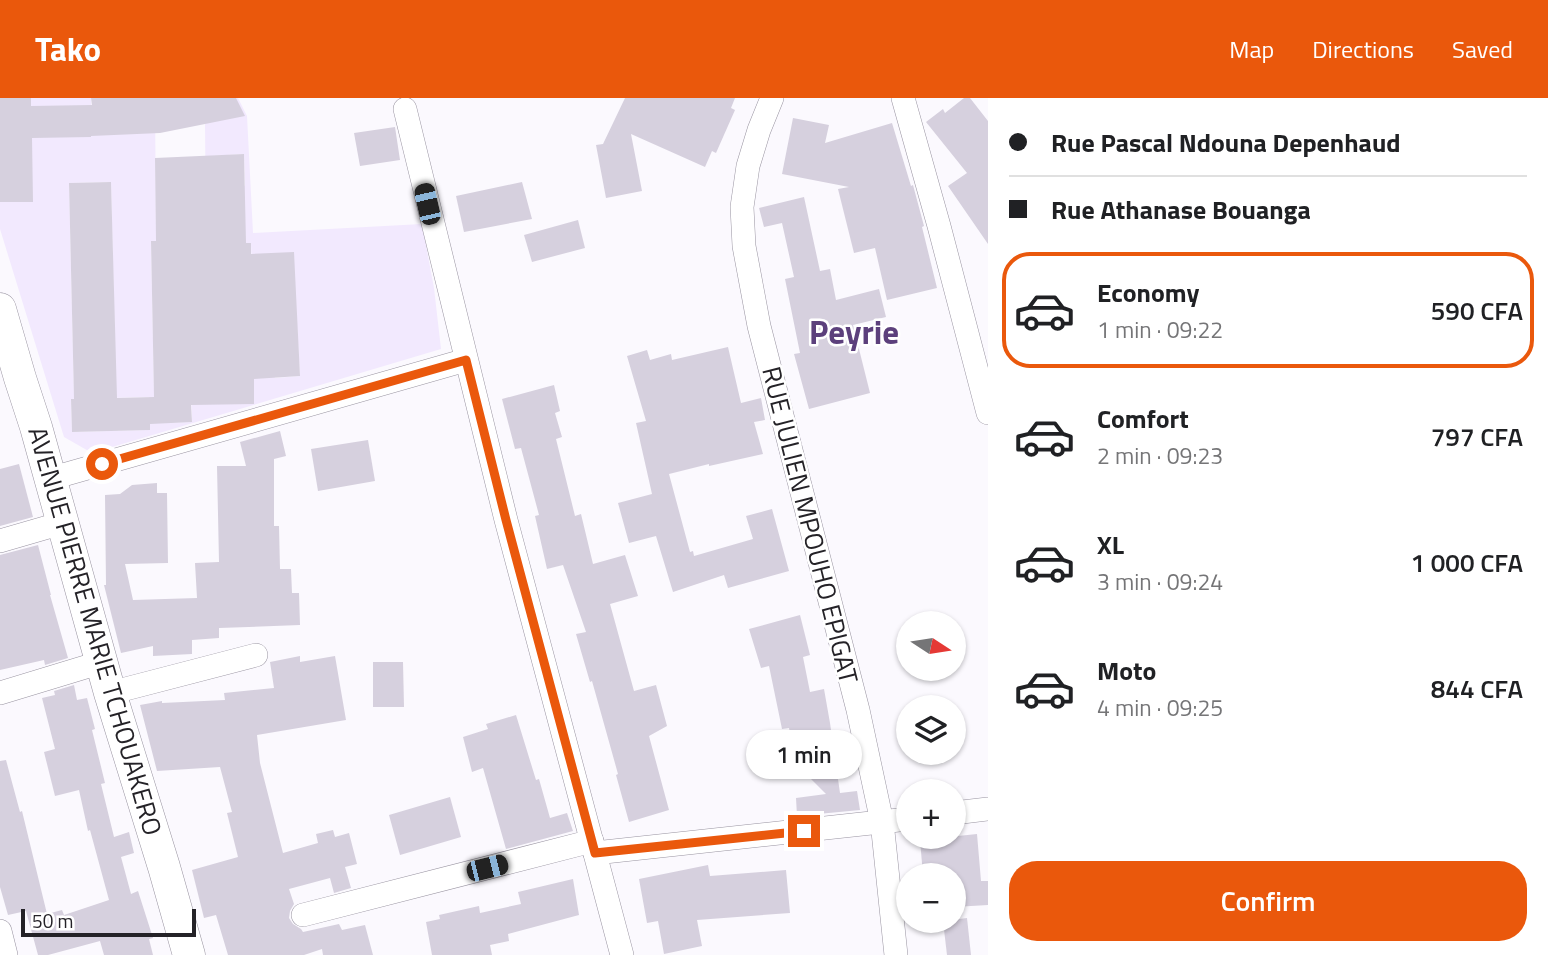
<!DOCTYPE html>
<html lang="en">
<head>
<meta charset="utf-8">
<style>
	body { margin:0; font-family:"Titillium Web",sans-serif; background:#f6f6f6; color:#202124; height:100vh; display:flex; flex-direction:column; font-size:26px; white-space:nowrap }
	* { box-sizing:border-box; margin:0 }
	p { font-size:23px; color:#757577 }
	.icon { flex:none; width:38px; height:38px; fill:none; stroke:currentColor; stroke-width:2; stroke-linecap:round; stroke-linejoin:round }
	.map { position:relative; flex:1; overflow:hidden }
	.sheet { display:flex; flex-direction:column; background:#fff; width:560px }
	.sheet>* { flex:none }
	.top-card { display:grid; align-content:center; height:154px; padding:0 21px; background:#fff }
	.needle { width:46px; rotate:102deg }
	.buttons { position:absolute; left:896px; top:513px; display:grid; gap:14px }
	.buttons a { display:grid; place-items:center; width:70px; height:70px; border-radius:50%; background:#fff; box-shadow:0 2px 5px #0004; font-size:35px }
	.scale { position:absolute; left:21px; bottom:18px; width:175px; box-sizing:border-box; padding-left:7px; border:4px solid #242227; border-top:0; font-size:19px; line-height:24px; white-space:nowrap; color:#242227; -webkit-text-stroke:5px #fff; paint-order:stroke }
	.end { position:absolute; width:32px; height:32px; margin:-16px; border:9px solid #ea580c; background:#fff; box-shadow:0 0 0 4px #fff }
	.from { border-radius:50% }
	.bubble { position:absolute; height:49px; border-radius:24px; background:#fff; box-shadow:0 2px 5px #0004; font-size:23px; font-weight:600; line-height:49px; text-align:center }
	.car { position:absolute; width:21px; height:42px; margin:-21px -10px; border-radius:9px; box-shadow:0 0 5px 2px #0007; background:linear-gradient(#222 24%,#8ab4d8 0 40%,#222 0 76%,#8ab4d8 0 86%,#222 0) }
	.top-card b { display:flex; align-items:center; gap:24px; height:66px; font-size:26px }
	.top-card b+b { border-top:2px solid #e0e0e0 }
	.top-card i { width:18px; height:18px; background:#202124 }
	ul { padding:0; list-style:none }
	li { display:flex; align-items:center; gap:21px; height:116px; margin:0 14px 10px; padding:0 7px; border:4px solid transparent; border-radius:28px }
	li div { flex:1 }
	li b { display:block; font-size:26px }
	li em { font-style:normal; font-weight:600 }
	li.on { border-color:#ea580c }
	li>.icon { width:63px; height:63px; stroke-width:1.5 }
	.action { display:flex; gap:14px; margin-top:auto; padding:14px 21px }
	.action a { flex:1; height:80px; border-radius:28px; background:#ea580c; color:#fff; font-size:28px; font-weight:600; line-height:80px; text-align:center }
	header { display:flex; align-items:center; gap:42px; box-sizing:border-box; height:98px; padding:0 35px; background:#ea580c; color:#fff }
	header strong { font-size:33px }
	nav { display:flex; gap:38px; margin-inline-start:auto; font-size:24px }
	main { display:flex; flex:1; min-height:0 }
	.map>svg:first-child { display:block }
</style>
</head>
<body>
<header>
<strong>Tako</strong>
<nav><a>Map</a><a>Directions</a><a>Saved</a></nav>
</header>
<main>
<div class="map">
<svg width="988" height="857" viewBox="0 0 988 857">
	<rect width="100%" height="100%" fill="#fbf9fe"/>
	<!-- built -->
	<path fill="#f2e9fe" fill-rule="evenodd" d="M31,0H91L93,37L155,0L156,135H206L205,26L236,0H238L247,18L253,135L422,126L434,190L441,251L92,355L64,339L0,131V104H32L0,28L31,25ZM244,56L245,88L212,89L210,58ZM111,84L116,297L74,298L69,85ZM151,143H161L154,294ZM216,145H251L254,259ZM297,227L300,278L275,280L272,229ZM191,297L192,324L155,325L153,299ZM149,299V332L72,334L71,301Z"/>
	<!-- building -->
	<g fill="#d6d0de">
		<polygon points="0,0 31,0 31,8 92,7 91,0 236,0 245,18 160,35 91,38 91,39 32,40 33,104 0,104"/>
		<polygon points="625,0 735,0 731,10 735,12 716,55 712,53 705,69 631,36 642,93 606,100 596,47 603,46"/>
		<polygon points="964,0 970,0 988,23 988,146 948,88 967,75 926,24 943,11 945,15"/>
		<polygon points="793,20 829,27 825,45 892,25 911,88 913,87 924,128 922,129 937,190 887,202 875,150 854,155 838,91 849,89 782,76"/>
		<polygon points="395,29 400,62 360,68 354,35"/>
		<polygon points="244,56 246,145 251,145 251,156 294,154 300,278 254,281 254,306 191,307 192,324 150,326 150,332 72,334 71,301 74,301 69,85 111,84 117,300 154,299 151,143 156,143 155,60"/>
		<polygon points="522,84 532,121 464,134 456,98"/>
		<polygon points="804,99 820,173 830,171 836,202 879,191 886,219 853,227 870,295 809,311 794,256 800,255 785,181 794,179 782,125 764,129 759,110"/>
		<polygon points="578,122 585,150 532,164 524,137"/>
		<polygon points="728,249 741,305 761,300 765,322 754,324 763,356 709,368 709,366 669,376 690,454 693,453 694,458 753,441 746,418 772,411 789,473 728,490 724,477 673,494 656,438 629,445 618,405 652,396 636,325 646,323 627,258 647,252 650,262 671,256 672,262"/>
		<polygon points="554,287 560,313 555,315 562,339 556,341 575,418 581,416 593,466 625,457 638,498 610,506 634,593 656,587 667,628 649,638 669,712 629,724 616,677 618,676 592,583 590,584 576,536 586,534 563,467 547,471 535,418 539,417 521,350 515,351 502,301"/>
		<polygon points="280,333 286,358 274,361 274,428 279,428 280,471 291,471 292,495 299,495 300,527 219,530 219,540 192,542 192,556 153,558 153,548 121,555 104,487 106,487 105,397 120,396 132,387 157,385 157,395 167,395 168,465 125,466 133,502 197,500 195,465 219,464 217,368 246,368 240,344"/>
		<polygon points="368,342 375,383 318,393 311,351"/>
		<polygon points="19,366 33,419 0,428 0,371"/>
		<polygon points="38,447 51,497 50,497 68,560 45,567 44,562 0,572 0,457"/>
		<polygon points="800,517 810,557 803,559 810,594 824,591 830,625 840,695 857,693 860,712 797,718 796,700 826,696 796,666 789,630 782,631 769,568 761,570 749,531"/>
		<polygon points="300,558 300,564 335,558 346,622 257,637 260,665 283,755 318,745 316,736 333,732 335,739 349,735 357,766 345,769 351,790 334,795 330,780 289,791 294,806 290,813 289,820 293,826 301,831 303,834 339,826 342,832 365,827 373,857 323,857 322,851 304,857 228,857 216,817 204,820 192,772 238,759 227,715 232,714 220,669 157,673 140,607 162,603 162,605 225,602 224,595 274,590 270,564"/>
		<polygon points="373,564 403,564 404,609 373,609"/>
		<polygon points="74,587 77,602 87,600 95,631 92,632 105,685 101,686 114,739 129,734 134,755 121,759 131,796 138,793 153,840 149,841 153,857 104,857 100,843 48,857 38,857 26,813 8,817 0,789 0,663 6,662 20,714 22,713 47,816 62,812 64,817 109,802 90,732 88,733 79,692 55,698 44,654 55,651 42,600 55,597 54,593"/>
		<polygon points="516,617 536,682 539,681 550,720 567,715 573,733 506,751 483,670 472,674 463,639 488,631 486,626"/>
		<polygon points="450,699 461,739 400,757 389,717"/>
		<polygon points="977,736 981,783 988,783 988,807 954,809 954,777 923,777 920,742"/>
		<polygon points="708,767 710,778 786,772 790,815 697,822 702,848 664,856 658,823 647,825 639,781"/>
		<polygon points="573,781 579,817 508,836 509,843 490,847 492,857 432,857 426,824 440,821 439,817 479,808 480,815 521,806 518,794"/>
		<polygon points="967,820 971,857 947,857 943,823"/>
	</g>
	<g fill="none" stroke-linecap="round" stroke-linejoin="round">
		<defs>
			<g id="minor">
				<polyline points="772,0 759,32 748,68 742,109 744,148 759,228 858,612 882,724 896,857"/>
				<polyline points="903,0 939,128 988,315"/>
				<polyline points="405,11 506,422 622,857"/>
				<polyline points="49,381 466,262"/>
				<polyline points="0,443 62,425"/>
				<polyline points="0,595 102,564"/>
				<polyline points="110,595 256,557"/>
				<polyline points="954,715 988,711"/>
				<polyline points="595,755 908,721"/>
				<polyline points="303,817 592,743"/>
				<polyline points="0,833 6,857"/>
			</g>
			<polyline id="secondary" points="0,211 20,280 36,329 110,595 164,769 189,857"/>
		</defs>
		<!-- minor casing -->
		<use href="#minor" stroke="#9994a1" stroke-width="24"/>
		<!-- secondary casing -->
		<use href="#secondary" stroke="#9994a1" stroke-width="33"/>
		<!-- minor -->
		<use href="#minor" stroke="#fff" stroke-width="23"/>
		<!-- secondary -->
		<use href="#secondary" stroke="#fff" stroke-width="32"/>
	</g>
	<g fill="none" stroke-linecap="round" stroke-linejoin="round">
		<!-- route -->
		<polyline stroke="#ea580c" stroke-width="9" points="102,366 466,262 506,422 595,755 804,733"/>
	</g>
	<g text-anchor="middle" stroke-width="5" stroke-linejoin="round" paint-order="stroke">
		<!-- street labels -->
		<g font-size="26" fill="#242227" stroke="#fff">
			<text transform="translate(810 427) rotate(76)" y="9">RUE JULIEN MPOUHO EPIGAT</text>
			<text transform="translate(95 533) rotate(74)" y="9">AVENUE PIERRE MARIE TCHOUAKERO</text>
		</g>
		<!-- district labels -->
		<g font-size="33" font-weight="bold" fill="#5c407c" stroke="#fff">
			<text x="854" y="246">Peyrie</text>
		</g>
	</g>
</svg>
<div class="buttons">
<a><svg class="needle" viewBox="-14 -14 28 28"><path d="M0-13l5 13h-10z" fill="#e53935"/><path d="M0 13l5-13h-10z" fill="#757577"/></svg></a>
<a><svg class="icon" aria-label="layers" viewBox="0 0 24 24"><path d="M12 4l9 5-9 5-9-5zM3 14l9 5 9-5"/></svg></a>
<a>+</a>
<a>−</a>
</div>
<div class="scale">50 m</div>
<i class="end from" style="left:102px;top:366px"></i>
<i class="end" style="left:804px;top:733px"></i>
<div class="bubble" style="left:746px;top:632px;width:116px">1 min</div>
<i class="car" style="left:427px;top:106px;rotate:347deg"></i>
<i class="car" style="left:487px;top:770px;rotate:76deg"></i>
</div>
<section class="sheet">
<div class="top-card">
<b><i class="from"></i>Rue Pascal Ndouna Depenhaud</b>
<b><i></i>Rue Athanase Bouanga</b>
</div>
<ul>
<li class="on"><svg class="icon" aria-label="car" viewBox="0 0 24 24"><path d="M5 17H2v-5l4-1 3-4h7l3 4 3 1v5h-3M9 17h6M6 11h13"/><circle cx="7" cy="17" r="2"/><circle cx="17" cy="17" r="2"/></svg><div><b>Economy</b><p>1 min · 09:22</p></div><em>590 CFA</em></li>
<li><svg class="icon" aria-label="car" viewBox="0 0 24 24"><path d="M5 17H2v-5l4-1 3-4h7l3 4 3 1v5h-3M9 17h6M6 11h13"/><circle cx="7" cy="17" r="2"/><circle cx="17" cy="17" r="2"/></svg><div><b>Comfort</b><p>2 min · 09:23</p></div><em>797 CFA</em></li>
<li><svg class="icon" aria-label="car" viewBox="0 0 24 24"><path d="M5 17H2v-5l4-1 3-4h7l3 4 3 1v5h-3M9 17h6M6 11h13"/><circle cx="7" cy="17" r="2"/><circle cx="17" cy="17" r="2"/></svg><div><b>XL</b><p>3 min · 09:24</p></div><em>1 000 CFA</em></li>
<li><svg class="icon" aria-label="car" viewBox="0 0 24 24"><path d="M5 17H2v-5l4-1 3-4h7l3 4 3 1v5h-3M9 17h6M6 11h13"/><circle cx="7" cy="17" r="2"/><circle cx="17" cy="17" r="2"/></svg><div><b>Moto</b><p>4 min · 09:25</p></div><em>844 CFA</em></li>
</ul>
<div class="action"><a>Confirm</a></div>
</section>
</main>
</body>
</html>
